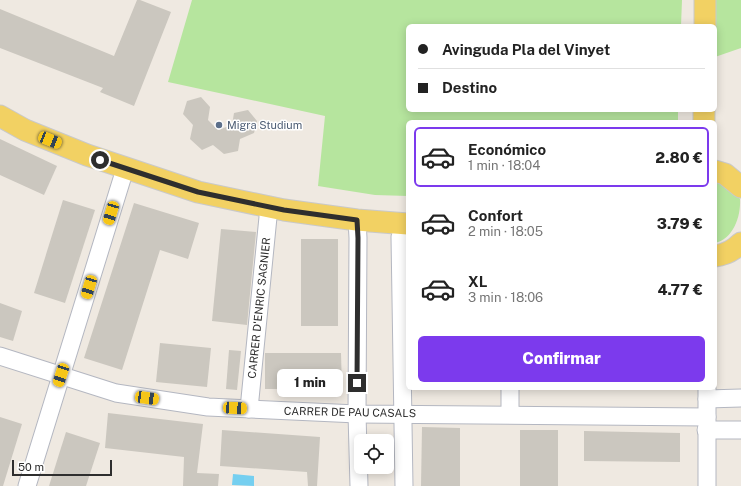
<!DOCTYPE html>
<html lang="es">
<head>
<meta charset="utf-8">
<style>
	body { margin:0; font-family:"Public Sans",sans-serif; background:#f6f6f6; color:#222; height:100vh; display:flex; flex-direction:column; font-size:15px; white-space:nowrap }
	* { box-sizing:border-box; margin:0 }
	p { font-size:13px; color:#767676 }
	.icon { flex:none; width:22px; height:22px; fill:none; stroke:currentColor; stroke-width:2; stroke-linecap:round; stroke-linejoin:round }
	.map { position:relative; flex:1; overflow:hidden }
	.sheet { position:absolute; left:406px; top:120px; width:311px; height:270px; display:flex; flex-direction:column; background:#fff; border-radius:6px; box-shadow:0 2px 10px #0003 }
	.sheet>* { flex:none }
	.guide { position:absolute; left:406px; top:24px; width:311px; height:88px; border-radius:6px; box-shadow:0 2px 10px #0003; display:grid; align-content:center; height:88px; padding:0 12px; background:#fff }
	.tools { position:absolute; left:354px; top:434px; display:grid; gap:8px }
	.tools a { display:grid; place-items:center; width:40px; height:40px; border-radius:6px; background:#fff; box-shadow:0 2px 10px #0003; font-size:20px }
	.scale { position:absolute; left:12px; bottom:10px; width:100px; box-sizing:border-box; padding-left:4px; border:2px solid #2e2e2e; border-top:0; font-size:11px; line-height:14px; white-space:nowrap; color:#2e2e2e; -webkit-text-stroke:3px #fff; paint-order:stroke }
	.end { position:absolute; width:18px; height:18px; margin:-9px; border:5px solid #2e2e2e; background:#fff; box-shadow:0 0 0 2px #fff }
	.from { border-radius:50% }
	.bubble { position:absolute; height:28px; border-radius:6px; background:#fff; box-shadow:0 2px 10px #0003; font-size:13px; font-weight:800; line-height:28px; text-align:center }
	.car { position:absolute; width:12px; height:24px; margin:-12px -6px; border-radius:5px; box-shadow:0 0 3px 1px #0007; background:linear-gradient(#f5c518 24%,#345 0 40%,#f5c518 0 76%,#345 0 86%,#f5c518 0) }
	.guide b { display:flex; align-items:center; gap:14px; height:38px; font-size:15px }
	.guide b+b { border-top:1px solid #e0e0e0 }
	.guide i { width:10px; height:10px; background:#222 }
	ul { padding:7px 0 0; list-style:none }
	li { display:flex; align-items:center; gap:12px; height:60px; margin:0 8px 6px; padding:0 4px; border:2px solid transparent; border-radius:6px }
	li div { flex:1 }
	li b { display:block; font-size:15px }
	li em { font-style:normal; font-weight:800 }
	li.active { border-color:#7c3aed }
	li>.icon { width:36px; height:36px; stroke-width:1.5 }
	.action { display:flex; gap:8px; margin-top:auto; padding:8px 12px }
	.action a { flex:1; height:46px; border-radius:6px; background:#7c3aed; color:#fff; font-size:16px; font-weight:800; line-height:46px; text-align:center }
	.map>svg:first-child { display:block }
</style>
</head>
<body>
<div class="map">
<svg width="741" height="486" viewBox="0 0 741 486">
	<rect width="100%" height="100%" fill="#efe9e1"/>
	<!-- green -->
	<g fill="#b6e59e">
		<polygon points="192,0 682,0 681,26 408,26 408,110 678,110 678,122 408,122 408,196 375,195 318,186 325,116 168,82"/>
		<polygon points="705,0 741,0 741,48 715,57 715,26"/>
		<path d="M715,176C720,179 728,181 731,186C734,189 738,195 740,199C741,217 733,239 715,243Z"/>
	</g>
	<!-- water -->
	<polygon fill="#75cff0" points="233,474 254,476 254,486 232,485"/>
	<!-- building -->
	<g fill="#cbc7bf">
		<polygon points="137,0 140,0 171,12 134,106 100,92 103,88 0,48 0,9 114,56"/>
		<polygon points="201,97 210,107 208,120 218,130 232,125 234,113 248,110 257,121 254,133 240,139 238,151 224,154 213,145 202,150 190,139 193,125 183,114 187,101"/>
		<polygon points="0,139 57,166 44,195 0,175"/>
		<polygon points="63,200 95,210 65,303 34,293"/>
		<polygon points="134,203 199,223 188,259 160,250 122,370 84,358"/>
		<polygon points="221,229 256,232 247,325 212,321"/>
		<rect x="301" y="239" width="37" height="87"/>
		<polygon points="0,303 22,311 13,341 0,337"/>
		<polygon points="160,343 211,348 207,387 156,382"/>
		<polygon points="229,350 241,351 237,390 226,389"/>
		<polygon points="265,353 341,353 342,389 265,389"/>
		<polygon points="108,413 203,424 197,473 219,474 218,486 183,486 184,457 105,448"/>
		<polygon points="0,417 22,424 3,486 0,486"/>
		<polygon points="422,427 460,428 460,486 421,486"/>
		<polygon points="222,430 320,437 317,486 308,486 307,472 220,466"/>
		<rect x="520" y="430" width="38" height="56"/>
		<polygon points="584,431 680,433 680,462 584,461"/>
		<polygon points="66,432 100,443 86,486 49,486"/>
	</g>
	<g fill="none" stroke-linecap="round" stroke-linejoin="round">
		<defs>
			<g id="minor">
				<polyline points="357,220 358,238 357,414 359,486"/>
				<polyline points="0,356 116,393 208,407 357,414 707,417"/>
				<polyline points="707,399 741,398"/>
				<polyline points="249,409 269,207"/>
				<polyline points="510,414 510,388"/>
				<polyline points="706,430 741,430"/>
				<polyline points="27,486 125,169"/>
				<polyline points="404,486 400,237 405,224"/>
				<polyline points="707,486 707,388"/>
			</g>
			<g id="major">
				<polyline points="705,0 705,26"/>
				<polyline points="0,116 25,130 87,155 198,192 284,210 357,220 408,224"/>
				<polyline points="704,122 704,110"/>
				<polyline points="715,171 725,174 741,187"/>
				<path d="M715,256C725,255 734,250 741,243"/>
			</g>
		</defs>
		<!-- minor casing -->
		<use href="#minor" stroke="#b4b7c1" stroke-width="19"/>
		<!-- major casing -->
		<use href="#major" stroke="#c9c9c9" stroke-width="23"/>
		<!-- minor -->
		<use href="#minor" stroke="#fff" stroke-width="17"/>
		<!-- major -->
		<use href="#major" stroke="#f2d163" stroke-width="21"/>
	</g>
	<g fill="none" stroke-linecap="round" stroke-linejoin="round">
		<!-- route -->
		<polyline stroke="#2e2e2e" stroke-width="5" points="100,160 198,192 284,210 357,220 358,238 357,383"/>
	</g>
	<!-- markers -->
	<circle fill="#5c6f8a" stroke="#fff" stroke-width="1.5" cx="219" cy="125" r="4"/>
	<g text-anchor="middle" stroke-width="3" stroke-linejoin="round" paint-order="stroke">
		<!-- service labels -->
		<g font-size="11" fill="#4e5e75" stroke="#fff" text-anchor="start">
			<text x="227" y="129">Migra Studium</text>
		</g>
		<!-- street labels -->
		<g font-size="11" fill="#2e2e2e" stroke="#fff">
			<text transform="translate(259 308) rotate(-84)" y="4">CARRER D'ENRIC SAGNIER</text>
			<text transform="translate(350 412) rotate(1)" y="4">CARRER DE PAU CASALS</text>
		</g>
	</g>
</svg>
<div class="tools">
<a><svg class="icon" aria-label="locate" viewBox="0 0 24 24"><circle cx="12" cy="12" r="6"/><path d="M12 2v4M12 18v4M2 12h4M18 12h4"/></svg></a>
</div>
<div class="scale">50 m</div>
<i class="end from" style="left:100px;top:160px"></i>
<i class="end" style="left:357px;top:383px"></i>
<div class="bubble" style="left:277px;top:369px;width:66px">1 min</div>
<i class="car" style="left:50px;top:140px;rotate:112deg"></i>
<i class="car" style="left:111px;top:213px;rotate:197deg"></i>
<i class="car" style="left:89px;top:287px;rotate:197deg"></i>
<i class="car" style="left:61px;top:375px;rotate:198deg"></i>
<i class="car" style="left:147px;top:398px;rotate:98deg"></i>
<i class="car" style="left:235px;top:408px;rotate:93deg"></i>
<div class="guide">
<b><i class="from"></i>Avinguda Pla del Vinyet</b>
<b><i></i>Destino</b>
</div>
<section class="sheet">
<ul>
<li class="active"><svg class="icon" aria-label="car" viewBox="0 0 24 24"><path d="M5 17H2v-5l4-1 3-4h7l3 4 3 1v5h-3M9 17h6M6 11h13"/><circle cx="7" cy="17" r="2"/><circle cx="17" cy="17" r="2"/></svg><div><b>Económico</b><p>1 min · 18:04</p></div><em>2.80 €</em></li>
<li><svg class="icon" aria-label="car" viewBox="0 0 24 24"><path d="M5 17H2v-5l4-1 3-4h7l3 4 3 1v5h-3M9 17h6M6 11h13"/><circle cx="7" cy="17" r="2"/><circle cx="17" cy="17" r="2"/></svg><div><b>Confort</b><p>2 min · 18:05</p></div><em>3.79 €</em></li>
<li><svg class="icon" aria-label="car" viewBox="0 0 24 24"><path d="M5 17H2v-5l4-1 3-4h7l3 4 3 1v5h-3M9 17h6M6 11h13"/><circle cx="7" cy="17" r="2"/><circle cx="17" cy="17" r="2"/></svg><div><b>XL</b><p>3 min · 18:06</p></div><em>4.77 €</em></li>
</ul>
<div class="action"><a>Confirmar</a></div>
</section>
</div>
</body>
</html>
